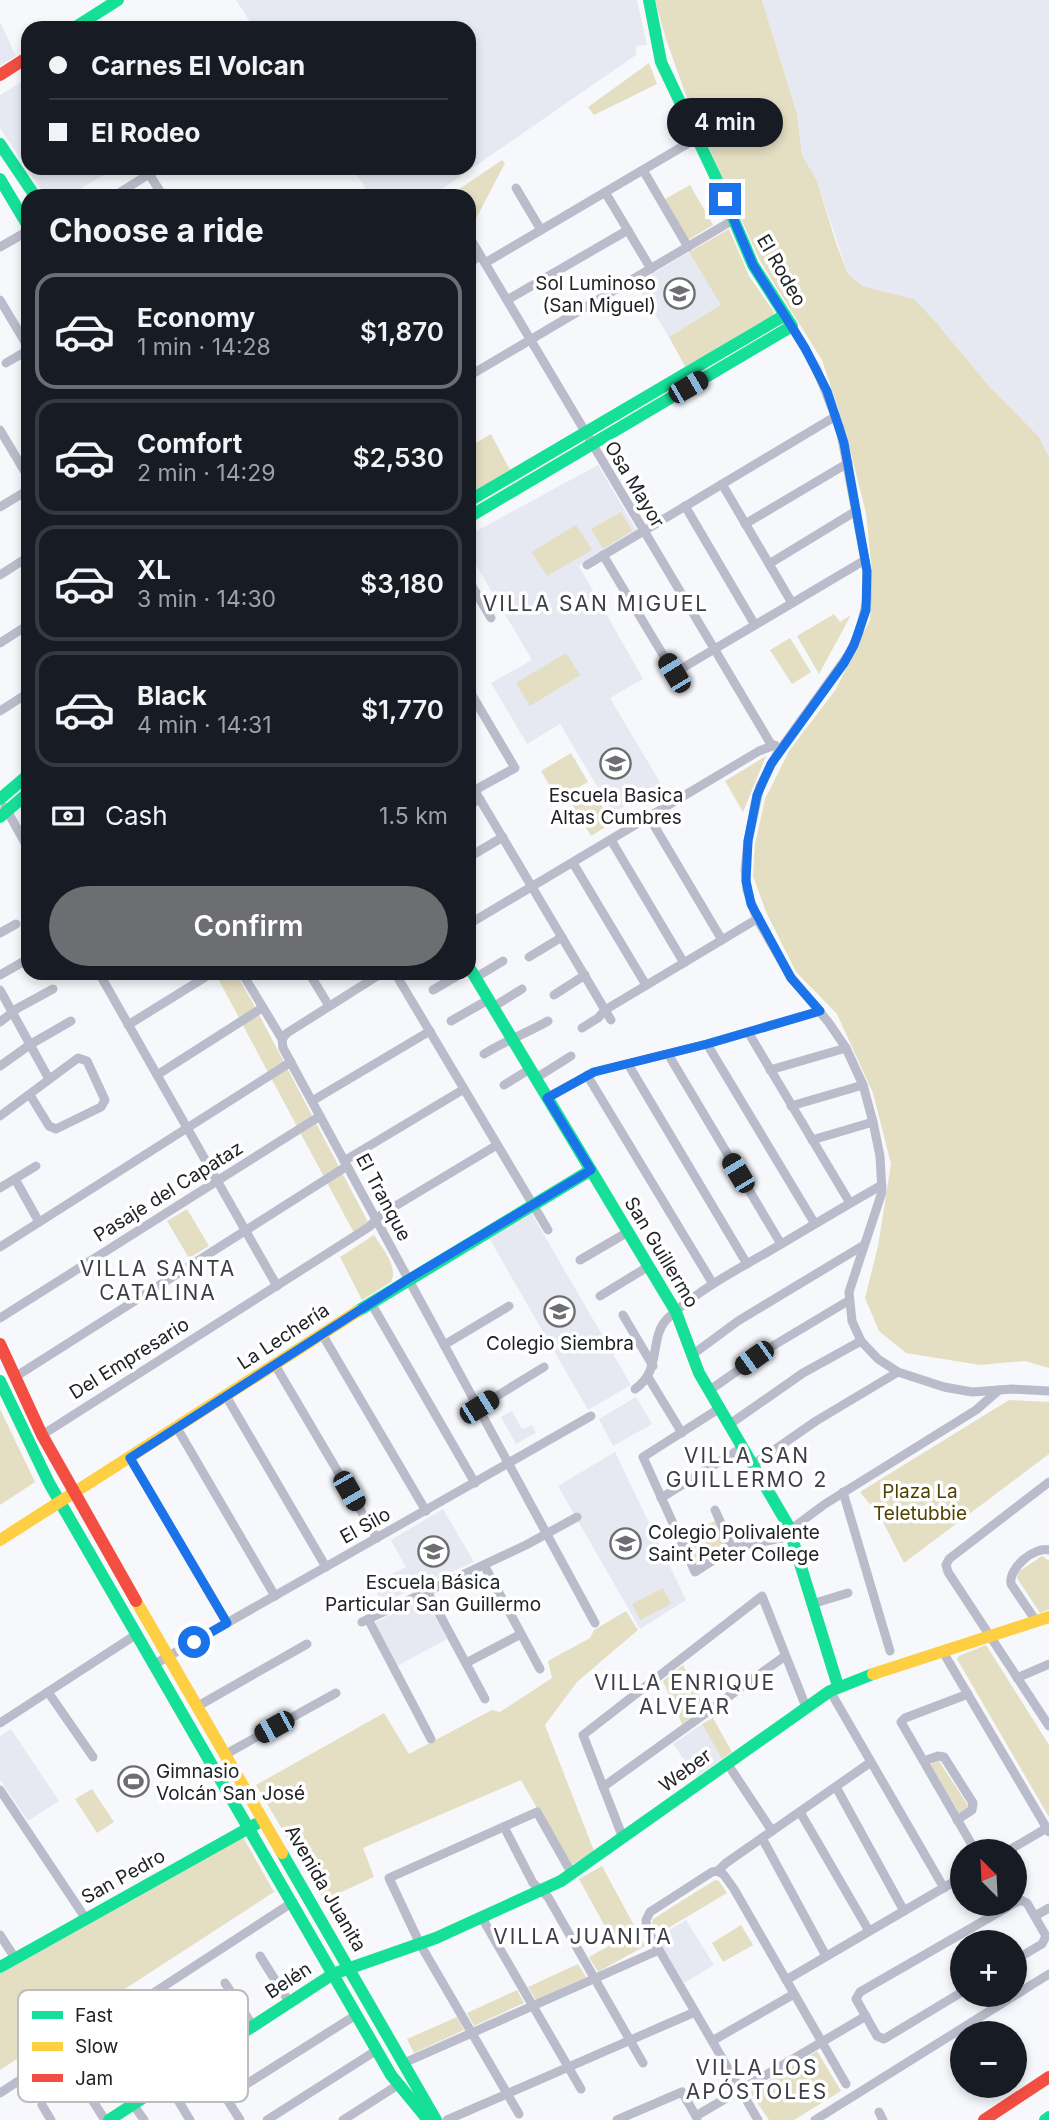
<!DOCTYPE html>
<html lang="en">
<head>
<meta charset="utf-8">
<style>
	body { margin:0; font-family:Inter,sans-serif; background:#20242c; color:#f1f3f6; height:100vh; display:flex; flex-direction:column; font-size:26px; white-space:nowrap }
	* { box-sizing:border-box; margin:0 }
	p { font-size:23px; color:#9ea1a6 }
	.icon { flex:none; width:38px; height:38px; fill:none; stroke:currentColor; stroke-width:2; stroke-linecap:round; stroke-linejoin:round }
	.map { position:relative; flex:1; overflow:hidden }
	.sheet { position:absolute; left:21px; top:189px; width:455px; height:791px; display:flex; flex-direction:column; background:#171b24; border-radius:21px; box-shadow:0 4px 10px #0003 }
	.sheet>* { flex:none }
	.top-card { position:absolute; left:21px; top:21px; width:455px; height:154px; border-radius:21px; box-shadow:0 4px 10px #0003; display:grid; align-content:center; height:154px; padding:0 28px; background:#171b24 }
	.needle { width:46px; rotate:336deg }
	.tools { position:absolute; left:950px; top:1839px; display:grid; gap:14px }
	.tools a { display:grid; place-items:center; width:77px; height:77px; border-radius:50%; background:#171b24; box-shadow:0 4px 10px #0003; font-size:35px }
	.end { position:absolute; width:32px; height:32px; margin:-16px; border:9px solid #1a73e8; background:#fff; box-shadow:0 0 0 4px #fff }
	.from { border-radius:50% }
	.bubble { position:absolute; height:49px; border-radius:24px; background:#171b24; box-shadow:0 4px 10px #0003; font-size:23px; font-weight:600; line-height:49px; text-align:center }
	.car { position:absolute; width:21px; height:42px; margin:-21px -10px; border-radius:9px; box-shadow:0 0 5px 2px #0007; background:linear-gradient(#222 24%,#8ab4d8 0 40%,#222 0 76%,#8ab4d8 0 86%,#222 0) }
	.top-card b { display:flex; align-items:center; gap:24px; height:66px; font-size:26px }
	.top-card b+b { border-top:2px solid #363941 }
	.top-card i { width:18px; height:18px; background:#f1f3f6 }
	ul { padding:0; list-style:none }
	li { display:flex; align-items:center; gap:21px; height:116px; margin:0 14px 10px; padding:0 14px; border:4px solid #363941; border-radius:21px }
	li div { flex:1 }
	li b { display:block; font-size:26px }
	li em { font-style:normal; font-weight:600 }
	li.selected { border-color:#6d6e71 }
	li>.icon { width:63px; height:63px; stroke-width:1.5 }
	h2 { padding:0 28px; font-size:32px; line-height:84px }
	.pay { display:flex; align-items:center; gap:18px; height:77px; padding:0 28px; font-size:26px }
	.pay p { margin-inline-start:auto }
	.action { display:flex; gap:14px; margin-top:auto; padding:14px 28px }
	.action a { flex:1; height:80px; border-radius:42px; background:#6d6e71; color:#fff; font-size:28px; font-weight:600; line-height:80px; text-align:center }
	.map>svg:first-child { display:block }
</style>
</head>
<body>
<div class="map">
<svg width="1049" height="2120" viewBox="0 0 1049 2120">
	<rect width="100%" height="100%" fill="#f7f8fc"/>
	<!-- built -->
	<g fill="#e7e9f2">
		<polygon points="236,0 637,0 647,45 636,46 636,55 432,196 370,196 353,168 469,168 469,28 254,28"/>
		<polygon points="762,0 1049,0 1049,457 1039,437 989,386 935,321 914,299 862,286 848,274 817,181 802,155 797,114"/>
		<polygon points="0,22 16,56 0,66"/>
		<polygon points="28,78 28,168 116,168 68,196 45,196 0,128 0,95"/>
		<polygon points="689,252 722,305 669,337 636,284"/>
		<polygon points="598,465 637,531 579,566 643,679 610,698 661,784 613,813 560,724 527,744 491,683 532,660 476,565 469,565 469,535"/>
		<polygon points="532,1214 631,1385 588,1410 489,1238"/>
		<polygon points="636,1397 652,1424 613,1446 599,1419"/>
		<polygon points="512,1411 522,1429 532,1425 536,1433 516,1444 501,1417"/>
		<polygon points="615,1452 686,1600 640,1629 558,1486"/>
		<polygon points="443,1509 474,1562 382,1603 372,1583 406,1567 391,1540"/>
		<polygon points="425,1599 447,1639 397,1666 375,1622"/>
		<polygon points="702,1724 722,1759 696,1777 673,1744"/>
		<polygon points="11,1729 59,1801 28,1821 0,1780 0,1736"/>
		<polygon points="686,1920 714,1965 684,1983 657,1937"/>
	</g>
	<!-- green -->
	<g fill="#e4dec3">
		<polygon points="655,0 762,0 797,114 802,155 817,181 836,243 848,274 862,286 914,299 935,321 989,386 1039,437 1049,457 1049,1368 1025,1361 980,1365 906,1353 879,1331 865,1298 878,1246 891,1164 873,1093 837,1014 796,972 766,912 753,876 755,844 765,799 789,751 836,689 870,620 872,572 866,513 844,426 822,360 760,261 688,101 666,39"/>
		<polygon points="649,63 657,84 594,115 588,107"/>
		<polygon points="502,160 505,163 469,232 469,196 449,196"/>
		<polygon points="690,185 713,225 688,240 665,199"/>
		<polygon points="729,229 749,276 774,312 773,317 687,370 669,337 721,305 689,252"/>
		<polygon points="491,434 511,472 469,497 469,447"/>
		<polygon points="621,512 632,531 603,549 591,529"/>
		<polygon points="576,525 592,550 547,576 532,552"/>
		<polygon points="834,614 840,622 851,615 819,674 797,636"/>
		<polygon points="790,638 811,672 792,684 770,650"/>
		<polygon points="566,653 580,675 530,706 516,683"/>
		<polygon points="571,753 588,782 558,799 541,771"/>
		<polygon points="766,756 743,812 725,781"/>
		<polygon points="591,788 612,823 591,836 570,801"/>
		<polygon points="215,973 236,973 254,1005 369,1224 354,1233"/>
		<polygon points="187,1209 209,1246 189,1258 167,1221"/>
		<path d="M374,1235C382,1248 399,1267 391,1282L362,1300L340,1257Z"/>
		<polygon points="1009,1400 1049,1402 1049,1454 904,1563 881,1518 860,1492"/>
		<polygon points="0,1409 35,1482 0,1505"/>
		<polygon points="715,1521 725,1544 696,1564 683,1537"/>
		<polygon points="1042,1556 1049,1561 1049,1609 1040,1613 1017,1578 1018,1572"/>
		<polygon points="663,1588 671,1604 640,1620 632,1604"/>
		<polygon points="626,1611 638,1630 577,1682 545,1725 594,1851 570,1866 521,1780 363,1848 374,1877 324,1900 256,1785 384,1713 409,1754 492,1710 500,1712 552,1678 548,1661 590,1638 594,1630"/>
		<polygon points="986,1645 1049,1745 1049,1817 957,1659 959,1656"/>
		<polygon points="683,1665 705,1708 682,1724 663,1681"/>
		<polygon points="713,1718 732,1752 722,1759 702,1724"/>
		<polygon points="937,1758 969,1807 959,1813 931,1765"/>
		<polygon points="92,1789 114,1822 97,1833 75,1799"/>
		<polygon points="243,1837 274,1892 0,2070 0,1974"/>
		<polygon points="602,1866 645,1946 598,1972 589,1957 614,1943 579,1879"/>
		<polygon points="715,1880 719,1881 727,1893 658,1934 652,1923 653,1919"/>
		<polygon points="741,1925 753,1945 723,1962 712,1943"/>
		<polygon points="578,1964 586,1977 536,2000 528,1987"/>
		<polygon points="517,1990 524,2003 474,2026 467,2013"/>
		<polygon points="457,2017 464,2030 414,2053 407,2039"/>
		<polygon points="817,2051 841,2091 794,2120 769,2120 750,2092"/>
	</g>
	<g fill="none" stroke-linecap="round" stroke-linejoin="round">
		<!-- street -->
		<g stroke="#babccb" stroke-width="9">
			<polyline points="643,170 688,247"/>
			<polyline points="149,174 163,196"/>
			<polyline points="516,188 541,230"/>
			<polyline points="605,192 651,269"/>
			<polyline points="114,196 159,168"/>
			<polyline points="470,238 772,746"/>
			<polyline points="0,247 28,231"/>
			<polyline points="469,263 480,256"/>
			<polyline points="485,263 697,138"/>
			<polyline points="0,300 28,347"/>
			<polyline points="507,300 628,230"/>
			<polyline points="792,326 817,370 840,428 867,571 867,600 859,633 849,654 777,754 760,786 748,841 745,870 747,890 757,919 791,977 829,1023 846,1048 863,1085 873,1122 880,1156 882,1192 849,1292 852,1321 861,1341 878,1359 898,1372 944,1387 972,1392 1012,1389 1049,1391"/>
			<polyline points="6,363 28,350"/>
			<polyline points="469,376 733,220"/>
			<polyline points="0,430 28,477"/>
			<polyline points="722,484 792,603"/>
			<polyline points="685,506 755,625"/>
			<polyline points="0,507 28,490"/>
			<polyline points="745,524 848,463"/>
			<polyline points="603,555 674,673 865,560"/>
			<polyline points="769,564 856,511"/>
			<polyline points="587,565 836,416"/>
			<polyline points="0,575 28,557"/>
			<polyline points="469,581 491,618"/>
			<polyline points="0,643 28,625"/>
			<polyline points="469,690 515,768 475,790"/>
			<polyline points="0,711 28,693"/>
			<polyline points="469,781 611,1020"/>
			<polyline points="469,805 480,799"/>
			<polyline points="5,807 28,848"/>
			<polyline points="649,817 722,940"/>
			<polyline points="611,840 684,963"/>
			<polyline points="469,857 503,837"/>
			<polyline points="573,863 646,985"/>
			<polyline points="469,924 759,751 775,745"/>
			<polyline points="0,933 16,924"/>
			<polyline points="529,957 562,937"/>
			<polyline points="99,973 277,1286"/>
			<polyline points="242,973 282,1039 283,1048 595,1623"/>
			<polyline points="309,973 329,1006"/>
			<polyline points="395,973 548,1230"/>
			<polyline points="0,975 28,959"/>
			<polyline points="475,978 503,961"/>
			<polyline points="0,990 49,1079"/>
			<polyline points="433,990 462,973"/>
			<polyline points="554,995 585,975"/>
			<polyline points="493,1007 522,989"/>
			<polyline points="451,1021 488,1000"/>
			<polyline points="0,1022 18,1008 53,989"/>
			<polyline points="128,1025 212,973"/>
			<polyline points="582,1028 598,1018 605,1010 757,919"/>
			<polyline points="748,1032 850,1203"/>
			<polyline points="282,1039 287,1033 382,973"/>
			<polyline points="707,1044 815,1224"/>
			<path d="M484,1054C505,1041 527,1033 548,1021"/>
			<polyline points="668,1054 781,1244"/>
			<polyline points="628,1064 747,1264"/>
			<polyline points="0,1066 31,1044 71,1021"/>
			<polyline points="770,1070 846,1048"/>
			<polyline points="157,1075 262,1008"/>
			<polyline points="587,1075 713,1284"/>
			<polyline points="536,1078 571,1056"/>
			<polyline points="504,1085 530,1069"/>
			<polyline points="547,1098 594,1072 707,1044 820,1011"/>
			<polyline points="312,1101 430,1031"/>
			<polyline points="791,1106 863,1085"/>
			<polyline points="0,1116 78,1058 87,1061 105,1100 101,1107 56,1129 49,1126 30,1095"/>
			<polyline points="812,1140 873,1122"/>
			<polyline points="344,1161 464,1089"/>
			<polyline points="15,1179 39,1222"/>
			<polyline points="0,1188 36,1166"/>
			<polyline points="0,1247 291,1062"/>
			<polyline points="580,1260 628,1232"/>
			<polyline points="600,1296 649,1266"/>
			<polyline points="371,1303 475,1483"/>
			<polyline points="623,1315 653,1366"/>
			<polyline points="0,1318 320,1116"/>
			<polyline points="322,1334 426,1511"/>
			<polyline points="444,1345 509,1306"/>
			<polyline points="692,1355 738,1321 864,1245"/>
			<polyline points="275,1365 377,1538"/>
			<polyline points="15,1377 347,1166"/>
			<polyline points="648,1377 682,1433"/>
			<path d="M635,1389C663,1370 648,1337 668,1318C696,1292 732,1272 766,1253C805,1230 843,1207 882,1185"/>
			<polyline points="710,1390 771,1347 848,1301"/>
			<polyline points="226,1396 326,1567"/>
			<polyline points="479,1407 544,1367"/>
			<polyline points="720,1408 643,1457 695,1572 732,1548 787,1537 798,1524 825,1504 976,1410 999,1390"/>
			<polyline points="730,1424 803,1373 861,1341"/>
			<polyline points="177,1428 275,1596"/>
			<polyline points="42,1435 369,1227 382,1214 497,1145"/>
			<polyline points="130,1458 227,1623"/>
			<polyline points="754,1464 816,1421 898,1372"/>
			<polyline points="1049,1482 949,1559 946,1565 948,1572 1049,1726"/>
			<polyline points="843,1492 890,1651"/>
			<polyline points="661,1498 743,1447"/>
			<polyline points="715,1510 732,1548"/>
			<polyline points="484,1565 540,1669"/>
			<polyline points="427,1591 485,1699"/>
			<polyline points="812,1604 848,1593"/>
			<polyline points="368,1619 431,1739"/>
			<path d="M1036,1621L1011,1584C1008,1568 1035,1546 1049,1550"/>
			<polyline points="362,1622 526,1545 577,1517"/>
			<polyline points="943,1652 1049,1832"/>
			<polyline points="466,1663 521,1634"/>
			<polyline points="155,1664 591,1416"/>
			<polyline points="1017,1678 1049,1664"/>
			<polyline points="830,1691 944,1888"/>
			<polyline points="48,1692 93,1757"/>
			<polyline points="968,1694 905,1718 901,1722 976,1852"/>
			<polyline points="198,1706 307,1644"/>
			<polyline points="0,1723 137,1634"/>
			<polyline points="226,1754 336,1693"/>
			<polyline points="924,1761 938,1756 944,1757 973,1803 972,1810 957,1820"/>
			<polyline points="727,1763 772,1831"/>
			<polyline points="603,1787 785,1656"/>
			<polyline points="836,1787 904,1911"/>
			<polyline points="0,1790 86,1919"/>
			<polyline points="800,1812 869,1931"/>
			<polyline points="504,1827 533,1883 548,1897 643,2063"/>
			<polyline points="623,1838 583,1735 762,1596 806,1707"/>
			<polyline points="762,1838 826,1956"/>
			<polyline points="1006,1852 1047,1828"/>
			<polyline points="718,1871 724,1875 734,1889 846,2084"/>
			<polyline points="1015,1903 1021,1900 1027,1903 1046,1936 1042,1944 1015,1960"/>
			<polyline points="1035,1916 1049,1908"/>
			<polyline points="482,1918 581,2089"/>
			<polyline points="0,1935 15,1958"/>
			<polyline points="260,1956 289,2002"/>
			<polyline points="786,1980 962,1877"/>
			<polyline points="225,1983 253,2026"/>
			<polyline points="962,1992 884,2039 877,2036 856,1999 860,1992 1013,1904"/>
			<polyline points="138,2004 182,2072"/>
			<polyline points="191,2007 218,2049"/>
			<polyline points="712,2041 794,1994"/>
			<polyline points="119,2056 144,2097"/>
			<polyline points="202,2059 240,2120"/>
			<polyline points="404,2063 659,1950"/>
			<polyline points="80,2081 105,2120"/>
			<polyline points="167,2082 190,2120"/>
			<polyline points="0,2093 293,1902"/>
			<polyline points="226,2097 356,2015"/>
			<polyline points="133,2104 144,2120"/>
			<polyline points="42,2105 51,2120"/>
			<polyline points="879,2112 883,2120"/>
			<polyline points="519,2114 420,1944 389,1878 537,1812 572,1874"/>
			<polyline points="696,2116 866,2016"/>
			<polyline points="267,2120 377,2050"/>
			<polyline points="343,2120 398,2085"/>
			<polyline points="447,2120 695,2012"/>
			<polyline points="617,2120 682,2092 697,2118"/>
			<polyline points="758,2120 647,1929 646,1920 650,1912 712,1872 718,1871 726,1863 871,1762"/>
			<polyline points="815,2120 1049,1974"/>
		</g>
		<!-- fast -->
		<g stroke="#16e098" stroke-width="12">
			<polyline points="74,28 118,0"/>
			<polyline points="0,144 35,196"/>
			<polyline points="0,179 28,226"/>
			<polyline points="469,501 785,315"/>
			<polyline points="469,517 792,326 753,265 716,178 661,62 649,0"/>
			<polyline points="0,799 28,775"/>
			<polyline points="0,817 28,793"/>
			<polyline points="469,967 676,1312 699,1373 788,1525 838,1686"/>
			<polyline points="358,1311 591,1170"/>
			<polyline points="0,1381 49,1483 391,2075 428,2120"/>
			<polyline points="282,1853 436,2120"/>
			<polyline points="0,1967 256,1824"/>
			<polyline points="109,2120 333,1974 436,1938 561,1881 830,1691 873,1674"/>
			<polyline points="1045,2120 1049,2117"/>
		</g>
		<!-- slow -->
		<g stroke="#ffcf43" stroke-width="12">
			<polyline points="0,1540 358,1311"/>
			<polyline points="136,1601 282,1853"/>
			<polyline points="873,1674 1049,1617"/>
		</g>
		<!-- jam -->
		<g stroke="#f24e42" stroke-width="12">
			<polyline points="0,75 28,57"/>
			<polyline points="0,1344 42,1435 136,1601"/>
			<polyline points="984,2120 1049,2077"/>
		</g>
	</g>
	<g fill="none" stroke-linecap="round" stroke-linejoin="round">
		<!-- route -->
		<polyline stroke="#1a73e8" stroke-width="9" points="194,1642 227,1623 130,1458 408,1279 591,1170 547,1098 594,1072 707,1044 820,1011 791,978 751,904 746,881 748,841 757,795 771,764 844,663 854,645 866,610 867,571 844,443 827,391 805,348 753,265 725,199"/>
	</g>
	<!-- icons -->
	<defs>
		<symbol id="school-ring" viewBox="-11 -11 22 22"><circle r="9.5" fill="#fff" stroke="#6d6e71" stroke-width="1.5"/><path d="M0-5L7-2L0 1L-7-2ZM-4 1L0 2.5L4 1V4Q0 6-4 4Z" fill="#6d6e71"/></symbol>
		<symbol id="stadium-ring" viewBox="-11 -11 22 22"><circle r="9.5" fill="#fff" stroke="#6d6e71" stroke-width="1.5"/><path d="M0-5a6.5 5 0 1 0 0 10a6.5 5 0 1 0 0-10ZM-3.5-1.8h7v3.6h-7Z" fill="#6d6e71"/></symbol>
	</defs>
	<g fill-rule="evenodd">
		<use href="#school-ring" x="662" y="276" width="35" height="35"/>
		<use href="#school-ring" x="598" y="746" width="35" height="35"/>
		<use href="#school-ring" x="542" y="1294" width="35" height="35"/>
		<use href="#school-ring" x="608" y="1526" width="35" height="35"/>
		<use href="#school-ring" x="416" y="1534" width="35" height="35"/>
		<use href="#stadium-ring" x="116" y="1764" width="35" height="35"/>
	</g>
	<g text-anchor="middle" stroke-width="7" stroke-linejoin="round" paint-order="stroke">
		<!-- street labels -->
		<g font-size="19" fill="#222326" stroke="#fff">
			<text transform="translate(782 270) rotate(60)" y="7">El Rodeo</text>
			<text transform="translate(635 484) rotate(59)" y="7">Osa Mayor</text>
			<text transform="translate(168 1191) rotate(-32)" y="7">Pasaje del Capataz</text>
			<text transform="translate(384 1197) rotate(62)" y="7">El Tranque</text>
			<text transform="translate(662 1252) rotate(59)" y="7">San Guillermo</text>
			<text transform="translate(283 1336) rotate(-33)" y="7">La Lechería</text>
			<text transform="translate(129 1358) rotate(-32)" y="7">Del Empresario</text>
			<text transform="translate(365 1525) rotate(-29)" y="7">El Silo</text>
			<text transform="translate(685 1770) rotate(-36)" y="7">Weber</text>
			<text transform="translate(123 1876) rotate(-29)" y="7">San Pedro</text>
			<text transform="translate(326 1888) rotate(60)" y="7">Avenida Juanita</text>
			<text transform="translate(288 1980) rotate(-33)" y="7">Belén</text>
		</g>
		<!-- poi labels -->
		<g font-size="19" fill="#222326" stroke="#fff">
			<text x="656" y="290" text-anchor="end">Sol Luminoso<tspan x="656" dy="22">(San Miguel)</tspan></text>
			<text x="616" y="802">Escuela Basica<tspan x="616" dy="22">Altas Cumbres</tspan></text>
			<text x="560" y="1350">Colegio Siembra</text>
			<text x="648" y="1539" text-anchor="start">Colegio Polivalente<tspan x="648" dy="22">Saint Peter College</tspan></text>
			<text x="433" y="1589">Escuela Básica<tspan x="433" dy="22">Particular San Guillermo</tspan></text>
			<text x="156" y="1778" text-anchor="start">Gimnasio<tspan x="156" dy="22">Volcán San José</tspan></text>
		</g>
		<!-- park labels -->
		<g font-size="19" fill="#504100" stroke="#fff">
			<text x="920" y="1498">Plaza La<tspan x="920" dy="22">Teletubbie</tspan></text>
		</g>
		<!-- neighbourhood labels -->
		<g font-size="21" letter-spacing="2" fill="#3e3f46" stroke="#fff">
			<text x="596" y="611">VILLA SAN MIGUEL</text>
			<text x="158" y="1276">VILLA SANTA<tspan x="158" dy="24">CATALINA</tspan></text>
			<text x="747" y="1463">VILLA SAN<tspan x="747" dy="24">GUILLERMO 2</tspan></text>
			<text x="685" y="1690">VILLA ENRIQUE<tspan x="685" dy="24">ALVEAR</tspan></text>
			<text x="583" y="1944">VILLA JUANITA</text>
			<text x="757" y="2075">VILLA LOS<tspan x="757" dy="24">APÓSTOLES</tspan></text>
		</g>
	</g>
	<!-- legend -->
	<rect x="18" y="1990" width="230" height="112" rx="10" fill="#fff" stroke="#bdbdbe" stroke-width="2"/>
	<rect x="32" y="2011" width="31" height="8" fill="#16e098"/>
	<rect x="32" y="2042" width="31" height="9" fill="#ffcf43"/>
	<rect x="32" y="2074" width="31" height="8" fill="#f24e42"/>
	<g font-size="19" fill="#222326">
		<text x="75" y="2022">Fast</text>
		<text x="75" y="2053">Slow</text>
		<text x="75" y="2085">Jam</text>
	</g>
</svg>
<div class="tools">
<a><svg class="needle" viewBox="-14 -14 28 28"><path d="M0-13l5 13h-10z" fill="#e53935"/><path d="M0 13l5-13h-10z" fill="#9ea1a6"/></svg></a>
<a>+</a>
<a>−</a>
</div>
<i class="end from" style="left:194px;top:1642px"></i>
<i class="end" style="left:725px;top:199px"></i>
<div class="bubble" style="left:667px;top:98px;width:116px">4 min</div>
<i class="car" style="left:688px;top:387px;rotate:60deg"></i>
<i class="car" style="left:674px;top:673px;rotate:329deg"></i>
<i class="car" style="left:738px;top:1173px;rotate:329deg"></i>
<i class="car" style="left:754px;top:1358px;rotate:234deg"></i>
<i class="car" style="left:479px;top:1407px;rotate:58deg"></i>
<i class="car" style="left:349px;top:1491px;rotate:150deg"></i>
<i class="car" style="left:274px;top:1727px;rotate:241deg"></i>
<div class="top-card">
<b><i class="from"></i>Carnes El Volcan</b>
<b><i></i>El Rodeo</b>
</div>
<section class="sheet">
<h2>Choose a ride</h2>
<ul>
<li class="selected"><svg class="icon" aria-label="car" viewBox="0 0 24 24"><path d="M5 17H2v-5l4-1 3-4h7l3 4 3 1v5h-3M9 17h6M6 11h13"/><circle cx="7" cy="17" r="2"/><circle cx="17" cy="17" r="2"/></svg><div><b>Economy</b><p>1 min · 14:28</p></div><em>$1,870</em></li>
<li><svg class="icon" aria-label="car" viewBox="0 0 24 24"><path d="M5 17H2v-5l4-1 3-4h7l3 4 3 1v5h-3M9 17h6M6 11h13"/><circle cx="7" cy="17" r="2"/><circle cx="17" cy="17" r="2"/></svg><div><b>Comfort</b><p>2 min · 14:29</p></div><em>$2,530</em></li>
<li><svg class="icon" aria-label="car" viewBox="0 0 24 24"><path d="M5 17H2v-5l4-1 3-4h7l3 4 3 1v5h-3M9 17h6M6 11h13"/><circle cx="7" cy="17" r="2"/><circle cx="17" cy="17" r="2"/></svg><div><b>XL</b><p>3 min · 14:30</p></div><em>$3,180</em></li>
<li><svg class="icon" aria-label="car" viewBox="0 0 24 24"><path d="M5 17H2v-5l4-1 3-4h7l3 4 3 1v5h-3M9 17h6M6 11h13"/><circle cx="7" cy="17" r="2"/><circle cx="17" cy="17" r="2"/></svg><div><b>Black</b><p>4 min · 14:31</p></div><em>$1,770</em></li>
</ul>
<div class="pay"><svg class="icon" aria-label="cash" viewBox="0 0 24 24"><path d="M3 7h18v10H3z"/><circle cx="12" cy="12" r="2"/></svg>Cash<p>1.5 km</p></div>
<div class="action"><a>Confirm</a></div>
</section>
</div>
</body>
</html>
